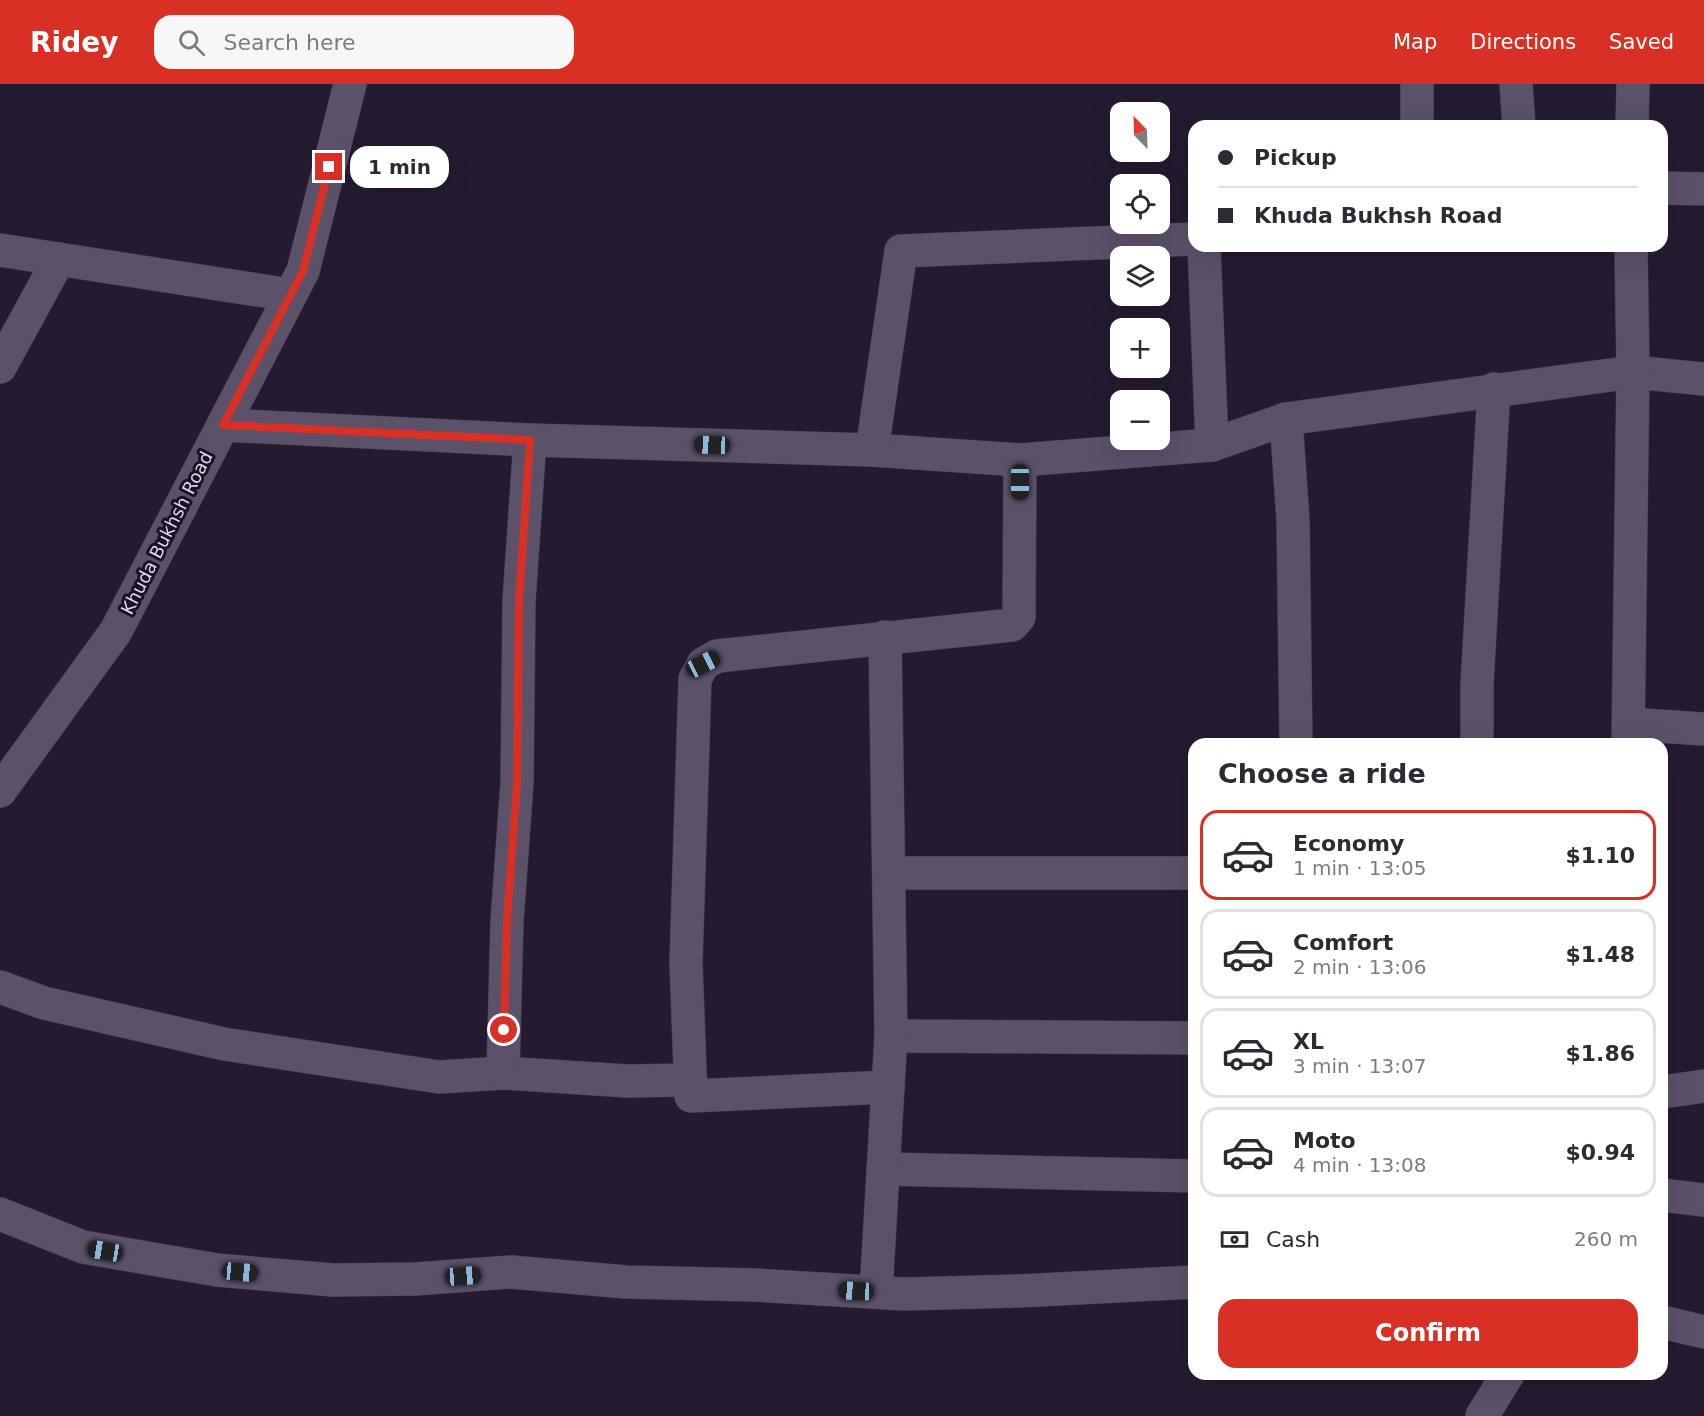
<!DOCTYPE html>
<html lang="en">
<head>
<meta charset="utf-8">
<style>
	body { margin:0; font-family:"DejaVu Sans",sans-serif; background:#f7f7f7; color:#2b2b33; height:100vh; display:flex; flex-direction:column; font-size:22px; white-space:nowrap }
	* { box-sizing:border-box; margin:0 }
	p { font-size:20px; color:#7c7c81 }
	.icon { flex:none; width:33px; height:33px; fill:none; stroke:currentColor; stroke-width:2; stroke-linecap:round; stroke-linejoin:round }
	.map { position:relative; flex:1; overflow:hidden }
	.sheet { position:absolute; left:1188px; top:654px; width:480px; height:642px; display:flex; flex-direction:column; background:#fff; border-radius:18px; box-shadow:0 6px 24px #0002 }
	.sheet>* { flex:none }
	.hud { position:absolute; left:1188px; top:36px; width:480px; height:132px; border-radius:18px; box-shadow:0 6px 24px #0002; display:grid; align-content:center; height:132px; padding:0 30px; background:#fff }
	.needle { width:39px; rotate:337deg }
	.fabs { position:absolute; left:1110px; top:18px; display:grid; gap:12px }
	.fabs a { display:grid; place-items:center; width:60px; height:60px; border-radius:12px; background:#fff; box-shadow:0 6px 24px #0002; font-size:30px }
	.end { position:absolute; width:27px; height:27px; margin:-14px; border:8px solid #d93025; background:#fff; box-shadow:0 0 0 3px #fff }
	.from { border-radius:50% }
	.bubble { position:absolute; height:42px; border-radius:18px; background:#fff; box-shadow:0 6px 24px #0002; font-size:20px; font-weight:700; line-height:42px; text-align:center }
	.car { position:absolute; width:18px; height:36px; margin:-18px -9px; border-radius:8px; box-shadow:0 0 4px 2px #0007; background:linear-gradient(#222 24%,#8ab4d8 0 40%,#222 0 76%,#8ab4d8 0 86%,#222 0) }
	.hud b { display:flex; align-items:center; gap:21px; height:57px; font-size:22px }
	.hud b+b { border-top:2px solid #e1e1e2 }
	.hud i { width:15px; height:15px; background:#2b2b33 }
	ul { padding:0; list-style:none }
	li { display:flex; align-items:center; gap:18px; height:90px; margin:0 12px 9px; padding:0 18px; border:3px solid #e1e1e2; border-radius:18px }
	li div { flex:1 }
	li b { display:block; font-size:22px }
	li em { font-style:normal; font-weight:700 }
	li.on { border-color:#d93025 }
	li>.icon { width:54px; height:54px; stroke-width:1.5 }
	h2 { padding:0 30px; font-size:27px; line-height:72px }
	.pay { display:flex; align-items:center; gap:15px; height:66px; padding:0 30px; font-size:22px }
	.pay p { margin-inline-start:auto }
	.cta { display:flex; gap:12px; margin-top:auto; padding:12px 30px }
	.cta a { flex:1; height:69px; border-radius:18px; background:#d93025; color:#fff; font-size:24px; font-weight:700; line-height:69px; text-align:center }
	header { display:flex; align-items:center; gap:36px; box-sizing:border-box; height:84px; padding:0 30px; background:#d93025; color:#fff }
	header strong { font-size:28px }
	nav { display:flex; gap:33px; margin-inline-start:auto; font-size:21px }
	.search { width:420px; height:54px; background:#f7f7f7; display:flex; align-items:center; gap:15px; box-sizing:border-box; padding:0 21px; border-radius:18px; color:#7c7c81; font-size:22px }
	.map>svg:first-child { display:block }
</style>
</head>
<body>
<header>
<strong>Ridey</strong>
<div class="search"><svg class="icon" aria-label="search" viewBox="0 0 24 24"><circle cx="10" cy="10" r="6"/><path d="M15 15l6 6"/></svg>Search here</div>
<nav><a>Map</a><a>Directions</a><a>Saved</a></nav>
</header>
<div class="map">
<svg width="1704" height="1332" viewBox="0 0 1704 1332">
	<rect width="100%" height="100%" fill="#241b30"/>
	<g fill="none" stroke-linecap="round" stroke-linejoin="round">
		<defs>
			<g id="minor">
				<polyline points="1516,0 1519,42"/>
				<polyline points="1417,42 1417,0"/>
				<polyline points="1632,42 1633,0"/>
				<polyline points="1662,104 1704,105"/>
				<polyline points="1204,162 1212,361"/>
				<polyline points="0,166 290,211"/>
				<polyline points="0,283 59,175"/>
				<polyline points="1286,335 1293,436 1296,660"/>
				<polyline points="223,341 530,356 872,366 1020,376 1212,361 1286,335 1633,288 1704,295"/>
				<polyline points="872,366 901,167 1194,155"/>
				<polyline points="1629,640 1704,645"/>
				<polyline points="1477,660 1477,600 1494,305"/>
				<polyline points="1628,660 1633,288 1631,162"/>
				<polyline points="0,707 116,547 303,187 350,0"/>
				<polyline points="889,789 1194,789"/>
				<polyline points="0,903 44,919 224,960 439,993 503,989 627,997 690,996"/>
				<polyline points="891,952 1194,954"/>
				<polyline points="503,989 507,837 517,699 519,517 530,356"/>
				<polyline points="888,1003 691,1012 686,879 695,595 703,580 717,572 1012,541 1019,533 1020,376"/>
				<polyline points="1662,1008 1704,1002"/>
				<polyline points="883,1085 1194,1092"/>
				<polyline points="1662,1111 1704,1116"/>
				<polyline points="0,1130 83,1163 217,1186 333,1196 415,1195 511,1188 626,1198 755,1201 904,1210 1019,1207 1194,1198"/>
				<polyline points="876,1208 891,952 885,553"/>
				<polyline points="1662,1238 1704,1248"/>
				<polyline points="1482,1332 1508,1290"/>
			</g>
		</defs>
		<!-- minor casing -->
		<use href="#minor" stroke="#3f384a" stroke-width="34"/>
		<!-- minor -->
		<use href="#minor" stroke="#5b526a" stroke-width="33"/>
	</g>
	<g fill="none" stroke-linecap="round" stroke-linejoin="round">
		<!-- route -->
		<polyline stroke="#d93025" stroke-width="8" points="329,83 303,187 223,341 530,356 519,518 517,699 507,837 504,946"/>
	</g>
	<g text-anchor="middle" stroke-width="6" stroke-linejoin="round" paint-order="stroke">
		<!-- street labels -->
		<g font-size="18" fill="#dfdae8" stroke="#1a1226">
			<text transform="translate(167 449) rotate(-63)" y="6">Khuda Bukhsh Road</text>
		</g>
	</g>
</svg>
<div class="fabs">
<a><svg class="needle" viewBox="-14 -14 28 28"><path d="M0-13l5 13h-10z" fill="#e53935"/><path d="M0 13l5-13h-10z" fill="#7c7c81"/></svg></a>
<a><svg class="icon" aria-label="locate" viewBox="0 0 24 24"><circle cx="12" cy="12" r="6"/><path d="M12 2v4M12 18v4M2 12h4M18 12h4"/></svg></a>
<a><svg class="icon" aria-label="layers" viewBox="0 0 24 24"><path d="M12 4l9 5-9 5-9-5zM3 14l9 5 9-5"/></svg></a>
<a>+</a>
<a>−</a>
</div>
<i class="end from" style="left:504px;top:946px"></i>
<i class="end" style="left:329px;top:83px"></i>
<div class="bubble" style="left:350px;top:62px;width:99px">1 min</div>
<i class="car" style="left:712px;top:361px;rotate:272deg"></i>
<i class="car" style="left:1020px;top:398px;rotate:180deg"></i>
<i class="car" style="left:703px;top:580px;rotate:63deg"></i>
<i class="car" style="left:105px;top:1167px;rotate:280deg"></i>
<i class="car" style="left:240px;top:1188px;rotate:95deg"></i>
<i class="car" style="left:463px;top:1192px;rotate:86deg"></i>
<i class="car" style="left:856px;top:1207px;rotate:273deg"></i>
<div class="hud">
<b><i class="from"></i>Pickup</b>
<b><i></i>Khuda Bukhsh Road</b>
</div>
<section class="sheet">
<h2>Choose a ride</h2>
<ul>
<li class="on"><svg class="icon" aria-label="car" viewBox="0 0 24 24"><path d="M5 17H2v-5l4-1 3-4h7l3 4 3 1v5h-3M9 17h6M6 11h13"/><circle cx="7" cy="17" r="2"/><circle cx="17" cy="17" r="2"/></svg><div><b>Economy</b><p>1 min · 13:05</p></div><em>$1.10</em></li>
<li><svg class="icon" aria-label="car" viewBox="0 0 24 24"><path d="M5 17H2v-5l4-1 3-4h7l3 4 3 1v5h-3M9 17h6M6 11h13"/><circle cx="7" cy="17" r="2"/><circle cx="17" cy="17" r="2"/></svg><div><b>Comfort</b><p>2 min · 13:06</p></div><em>$1.48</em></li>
<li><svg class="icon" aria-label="car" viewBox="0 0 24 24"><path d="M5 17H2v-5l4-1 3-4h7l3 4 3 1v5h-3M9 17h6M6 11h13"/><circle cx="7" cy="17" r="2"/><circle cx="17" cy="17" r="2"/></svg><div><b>XL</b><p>3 min · 13:07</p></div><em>$1.86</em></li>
<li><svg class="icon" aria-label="car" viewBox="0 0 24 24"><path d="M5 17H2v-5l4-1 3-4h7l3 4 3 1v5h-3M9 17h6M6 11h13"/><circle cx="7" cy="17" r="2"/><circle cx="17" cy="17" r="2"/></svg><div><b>Moto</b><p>4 min · 13:08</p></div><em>$0.94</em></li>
</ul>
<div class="pay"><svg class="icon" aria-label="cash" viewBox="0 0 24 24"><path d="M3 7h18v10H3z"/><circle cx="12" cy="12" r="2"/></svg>Cash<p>260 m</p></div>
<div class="cta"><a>Confirm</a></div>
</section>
</div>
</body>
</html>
